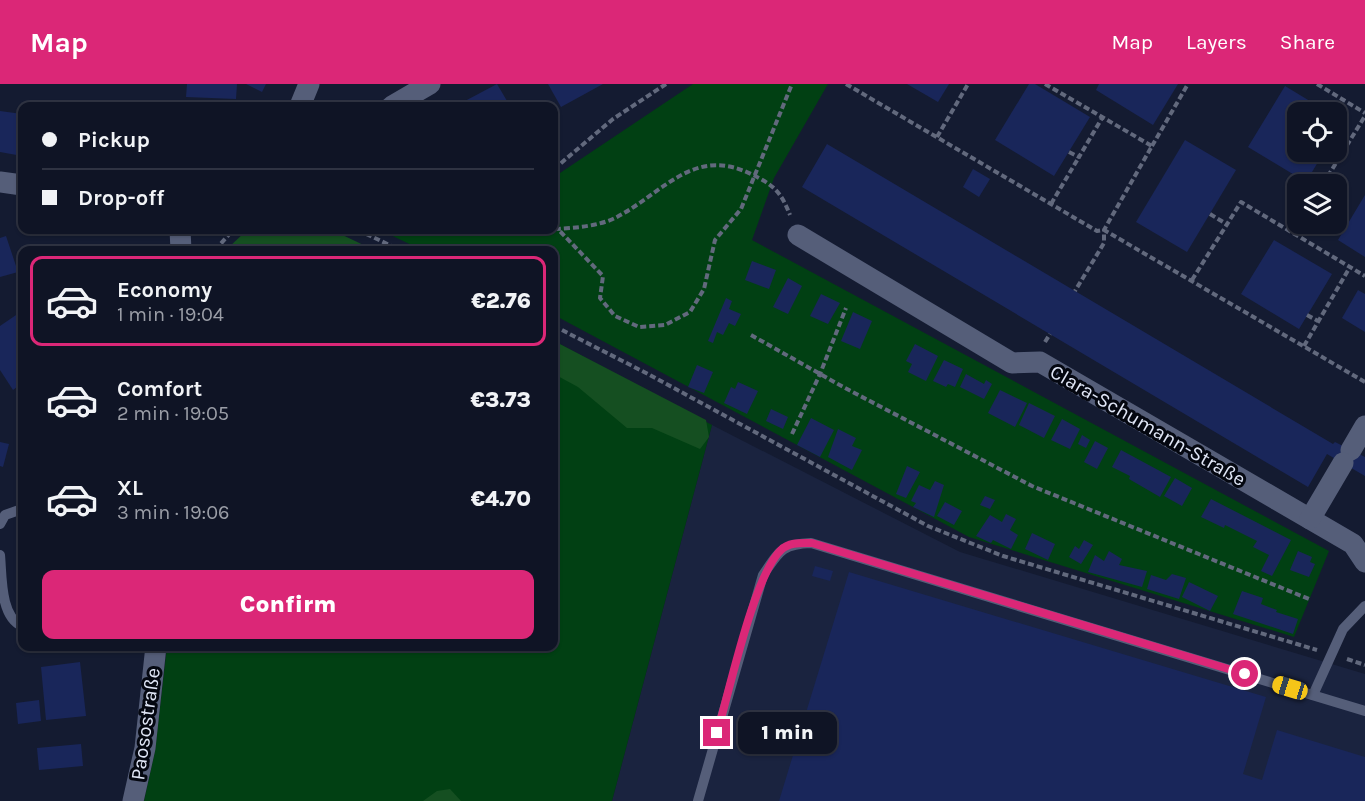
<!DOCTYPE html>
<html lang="en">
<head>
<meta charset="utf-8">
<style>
	body { margin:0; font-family:Karla,sans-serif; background:#181d2d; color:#f1f3f6; height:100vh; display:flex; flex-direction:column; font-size:22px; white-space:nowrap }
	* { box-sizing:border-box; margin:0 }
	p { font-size:20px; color:#9b9ea7 }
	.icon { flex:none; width:33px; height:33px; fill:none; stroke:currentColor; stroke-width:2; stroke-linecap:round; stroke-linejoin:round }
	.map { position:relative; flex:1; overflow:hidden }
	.side { position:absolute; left:18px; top:162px; width:540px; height:405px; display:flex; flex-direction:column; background:#0f1425; border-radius:12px; box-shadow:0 2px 4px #0004,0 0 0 2px #2f3342 }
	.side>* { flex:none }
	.guide { position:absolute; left:18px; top:18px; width:540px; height:132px; border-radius:12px; box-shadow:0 2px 4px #0004,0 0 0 2px #2f3342; display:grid; align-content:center; height:132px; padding:0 24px; background:#0f1425 }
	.buttons { position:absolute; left:1287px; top:18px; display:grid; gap:12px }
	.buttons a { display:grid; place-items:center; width:60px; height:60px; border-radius:12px; background:#0f1425; box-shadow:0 2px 4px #0004,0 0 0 2px #2f3342; font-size:30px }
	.end { position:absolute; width:27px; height:27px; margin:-14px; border:8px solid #db2777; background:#fff; box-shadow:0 0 0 3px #fff }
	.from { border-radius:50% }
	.bubble { position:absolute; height:42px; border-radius:12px; background:#0f1425; box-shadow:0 2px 4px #0004,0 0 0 2px #2f3342; font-size:20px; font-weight:800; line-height:42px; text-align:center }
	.car { position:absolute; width:18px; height:36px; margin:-18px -9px; border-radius:8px; box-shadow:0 0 4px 2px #0007; background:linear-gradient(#f5c518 24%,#345 0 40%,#f5c518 0 76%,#345 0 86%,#f5c518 0) }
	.guide b { display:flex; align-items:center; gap:21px; height:57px; font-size:22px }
	.guide b+b { border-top:2px solid #2f3342 }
	.guide i { width:15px; height:15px; background:#f1f3f6 }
	ul { padding:10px 0 0; list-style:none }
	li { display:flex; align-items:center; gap:18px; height:90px; margin:0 12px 9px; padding:0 12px; border:3px solid transparent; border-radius:12px }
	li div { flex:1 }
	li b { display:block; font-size:22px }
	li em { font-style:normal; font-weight:800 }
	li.on { border-color:#db2777 }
	li>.icon { width:54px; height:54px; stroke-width:1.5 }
	.cta { display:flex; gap:12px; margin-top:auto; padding:12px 24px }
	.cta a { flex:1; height:69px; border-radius:12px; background:#db2777; color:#fff; font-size:24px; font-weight:800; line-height:69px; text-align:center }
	header { display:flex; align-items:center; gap:36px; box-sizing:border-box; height:84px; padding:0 30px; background:#db2777; color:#fff }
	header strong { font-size:28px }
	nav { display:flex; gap:33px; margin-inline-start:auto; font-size:21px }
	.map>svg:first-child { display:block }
</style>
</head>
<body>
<header>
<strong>Map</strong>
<nav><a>Map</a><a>Layers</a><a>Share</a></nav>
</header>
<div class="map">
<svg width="1365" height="717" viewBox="0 0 1365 717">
	<rect width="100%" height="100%" fill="#141b31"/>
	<!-- built -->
	<polygon fill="#1a233f" points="712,341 960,468 1365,590 1365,717 612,717"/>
	<!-- green -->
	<g fill="#014013">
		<polygon points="693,0 828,0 774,94 752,156 1329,467 1294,553 969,453 554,231 554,166 422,166 380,146 554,146 554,93"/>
		<polygon points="554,257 712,341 612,717 144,717 155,667 167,563 554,562"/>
	</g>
	<!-- forest -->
	<g fill="#154f21">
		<polygon points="247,146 332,146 374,166 226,166"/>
		<polygon points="554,257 706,336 709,353 700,365 652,344 627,344 578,303 554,290"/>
		<polygon points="450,705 461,717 423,717 437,707"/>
	</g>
	<!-- building -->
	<g fill="#19265a">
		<polygon points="187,0 237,0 236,15 186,13"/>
		<polygon points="246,0 266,0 262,8"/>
		<polygon points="497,0 510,22 468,22 465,17"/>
		<polygon points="548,0 603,0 561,23"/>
		<polygon points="907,0 949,0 938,18"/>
		<polygon points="1029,0 1035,0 1090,33 1054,92 995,56"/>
		<polygon points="1099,0 1178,0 1153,41 1096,6"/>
		<polygon points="1285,2 1328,28 1298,28 1298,68 1324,68 1306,98 1248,63"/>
		<polygon points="0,27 22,30 22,72 0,68"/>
		<polygon points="1336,33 1343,37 1336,47"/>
		<polygon points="1185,56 1236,86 1187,168 1136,138"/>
		<polygon points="827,60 1333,360 1335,358 1365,373 1365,392 1327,370 1308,403 802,103"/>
		<polygon points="973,85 990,95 979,113 963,103"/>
		<polygon points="1365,111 1365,173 1338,156"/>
		<polygon points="6,152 18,188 0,193 0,154"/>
		<polygon points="1274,156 1332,190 1299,245 1241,210"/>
		<polygon points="752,177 776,186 769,205 745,196"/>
		<polygon points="788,194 802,202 788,230 773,223"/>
		<polygon points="1358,206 1365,210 1365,248 1342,234"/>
		<polygon points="821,210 840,219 828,240 810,232"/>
		<polygon points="726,214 732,217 729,225 741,230 735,242 729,239 723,251 717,248 713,259 708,257"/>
		<polygon points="22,227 22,299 13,306 0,286 0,242"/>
		<polygon points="853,228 872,237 860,265 841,257"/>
		<polygon points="915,260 938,272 926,297 908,288 912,280 906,277"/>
		<polygon points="944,276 963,285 955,303 948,300 946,303 933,297"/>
		<polygon points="697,281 713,288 704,309 688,303"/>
		<polygon points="966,290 984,300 986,296 992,300 984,315 960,303"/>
		<polygon points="738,298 758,307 747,330 724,319 731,303 735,305"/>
		<polygon points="1000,306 1027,319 1015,343 988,329"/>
		<polygon points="1029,319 1055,332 1044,354 1019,341"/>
		<polygon points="771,325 788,333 783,345 766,337"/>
		<polygon points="811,334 834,346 820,373 797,361"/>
		<polygon points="1062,335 1080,345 1070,365 1051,356"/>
		<polygon points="838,345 856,354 852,362 862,366 852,386 828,373"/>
		<polygon points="1082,351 1090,356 1086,364 1078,360"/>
		<polygon points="1095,357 1108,364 1097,385 1084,378"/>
		<polygon points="0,358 9,360 3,383 0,382"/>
		<polygon points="1121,366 1171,393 1160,413 1129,395 1130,392 1112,383"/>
		<polygon points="907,382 920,388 906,414 896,410"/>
		<polygon points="1175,394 1192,404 1182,422 1164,412"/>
		<polygon points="935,397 944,401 934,433 913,423 916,419 911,417 919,401 930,406"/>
		<polygon points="985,412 995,416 990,425 980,421"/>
		<polygon points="1211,415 1291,456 1272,492 1261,487 1269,471 1253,463 1257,457 1225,441 1224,444 1201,433"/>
		<polygon points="945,418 962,427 954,441 937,432"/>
		<polygon points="1006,430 1016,435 1010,446 1018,451 1011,465 993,456 991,459 976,452 990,431 1002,438"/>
		<polygon points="1032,449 1055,460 1048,476 1025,465"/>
		<polygon points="1084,456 1093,461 1081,480 1069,473 1075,462 1079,465"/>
		<polygon points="1109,467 1122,475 1119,481 1147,487 1142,503 1088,488 1095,471 1104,477"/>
		<polygon points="1298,467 1312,473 1310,478 1315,480 1309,493 1290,486"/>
		<polygon points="815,482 833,487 830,497 812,492"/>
		<polygon points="849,488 1266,613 1243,690 1262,696 1277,646 1365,673 1365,717 779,717"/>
		<polygon points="1172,490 1186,494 1179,515 1147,505 1151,491 1166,496"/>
		<polygon points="1189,498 1218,512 1210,527 1182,513"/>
		<polygon points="1242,507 1263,514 1261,520 1277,526 1276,528 1298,535 1293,550 1233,530"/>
		<polygon points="80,578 86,632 46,636 41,583"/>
		<polygon points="39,616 41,637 18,640 16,619"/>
		<polygon points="81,660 83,682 39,686 37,664"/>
	</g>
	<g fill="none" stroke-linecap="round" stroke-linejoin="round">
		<!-- path -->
		<g stroke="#62697d" stroke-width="4" stroke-dasharray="6 3" stroke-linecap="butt">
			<polyline points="846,0 1097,147 1104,146 1365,298"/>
			<polyline points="1045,0 1152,62 1104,146 1104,159 1075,207"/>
			<polyline points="1317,0 1365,29"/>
			<polyline points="937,53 968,0"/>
			<polyline points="1152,62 1188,0"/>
			<polyline points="1069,68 1079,73 1102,34"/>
			<polyline points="1324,68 1337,77"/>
			<polyline points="554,85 613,35 666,0"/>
			<polyline points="1323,100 1365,32"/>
			<polyline points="1051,120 1079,73"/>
			<polyline points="1210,130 1228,141"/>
			<polyline points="554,141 603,192 600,214 615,232 639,243 665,241 690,228 704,205 715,156 741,125 792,0"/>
			<path d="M555,145C575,144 600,142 617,133C664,108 694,62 751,90C774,101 781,108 790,131"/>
			<polyline points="358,146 400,166"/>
			<polyline points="1294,150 1300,140"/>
			<polyline points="215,166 233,146"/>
			<polyline points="1192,196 1241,118 1365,192"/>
			<polyline points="1307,231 1318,237"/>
			<polyline points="554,242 648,290 928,442 1003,472 1317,566"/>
			<polyline points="751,251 845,304 1032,402 1309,515"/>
			<polyline points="1045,258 1050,250"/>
			<polyline points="1304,262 1350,183"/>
			<polyline points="792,350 820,290 846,224"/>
			<polyline points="1347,575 1365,581"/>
		</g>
		<!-- service -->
		<g stroke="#555e79" stroke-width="10">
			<polyline points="0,440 5,431 22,425"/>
			<path d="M0,471C2,492 0,533 22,542"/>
			<polyline points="1313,611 1343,545 1365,522"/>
			<path d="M698,717L763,491C779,468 781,460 811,459L1365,627"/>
		</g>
		<!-- minor -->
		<g stroke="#555e79" stroke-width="21">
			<polyline points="300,22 309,0"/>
			<polyline points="392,22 430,0"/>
			<polyline points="0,98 22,101"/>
			<polyline points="180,146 181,166"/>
			<polyline points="798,151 1012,279 1040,278 1353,460 1365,478"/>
			<polyline points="1351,366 1365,342"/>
			<polyline points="1310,435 1343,379"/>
			<polyline points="133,717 145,664 156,562"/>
		</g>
	</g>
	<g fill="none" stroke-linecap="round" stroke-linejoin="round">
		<!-- route -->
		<path stroke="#db2777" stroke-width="8" d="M717,649C729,609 754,491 781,466C789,458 801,459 812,459L1245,590"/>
	</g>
	<g text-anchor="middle" stroke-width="6" stroke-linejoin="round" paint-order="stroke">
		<!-- street labels -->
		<g font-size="20" fill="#e0e6f6" stroke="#040710">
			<text transform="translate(1148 341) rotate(30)" y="7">Clara-Schumann-Straße</text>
			<text transform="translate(145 640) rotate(-82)" y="7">Paosostraße</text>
		</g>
	</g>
</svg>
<div class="buttons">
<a><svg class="icon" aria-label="locate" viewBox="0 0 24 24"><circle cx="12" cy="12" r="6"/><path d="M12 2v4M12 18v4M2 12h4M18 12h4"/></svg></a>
<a><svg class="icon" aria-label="layers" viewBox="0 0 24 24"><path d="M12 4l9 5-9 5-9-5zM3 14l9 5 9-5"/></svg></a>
</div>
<i class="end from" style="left:1245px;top:590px"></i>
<i class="end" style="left:717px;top:649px"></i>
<div class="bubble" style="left:738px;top:628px;width:99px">1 min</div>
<i class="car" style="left:1290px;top:604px;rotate:287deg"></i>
<div class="guide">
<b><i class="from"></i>Pickup</b>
<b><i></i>Drop-off</b>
</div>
<section class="side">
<ul>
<li class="on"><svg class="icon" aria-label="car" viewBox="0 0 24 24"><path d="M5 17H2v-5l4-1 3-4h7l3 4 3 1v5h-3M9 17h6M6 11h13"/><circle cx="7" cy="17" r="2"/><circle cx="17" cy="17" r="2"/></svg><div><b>Economy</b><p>1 min · 19:04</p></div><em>€2.76</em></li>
<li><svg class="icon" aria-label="car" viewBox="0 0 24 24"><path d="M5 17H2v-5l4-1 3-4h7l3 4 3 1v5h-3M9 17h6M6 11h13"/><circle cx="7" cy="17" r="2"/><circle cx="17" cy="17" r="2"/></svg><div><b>Comfort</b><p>2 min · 19:05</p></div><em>€3.73</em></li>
<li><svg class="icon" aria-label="car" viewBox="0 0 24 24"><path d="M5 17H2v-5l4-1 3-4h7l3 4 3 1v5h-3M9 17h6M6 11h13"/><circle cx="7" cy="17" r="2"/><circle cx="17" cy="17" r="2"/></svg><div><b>XL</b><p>3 min · 19:06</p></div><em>€4.70</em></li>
</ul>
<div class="cta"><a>Confirm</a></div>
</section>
</div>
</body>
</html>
